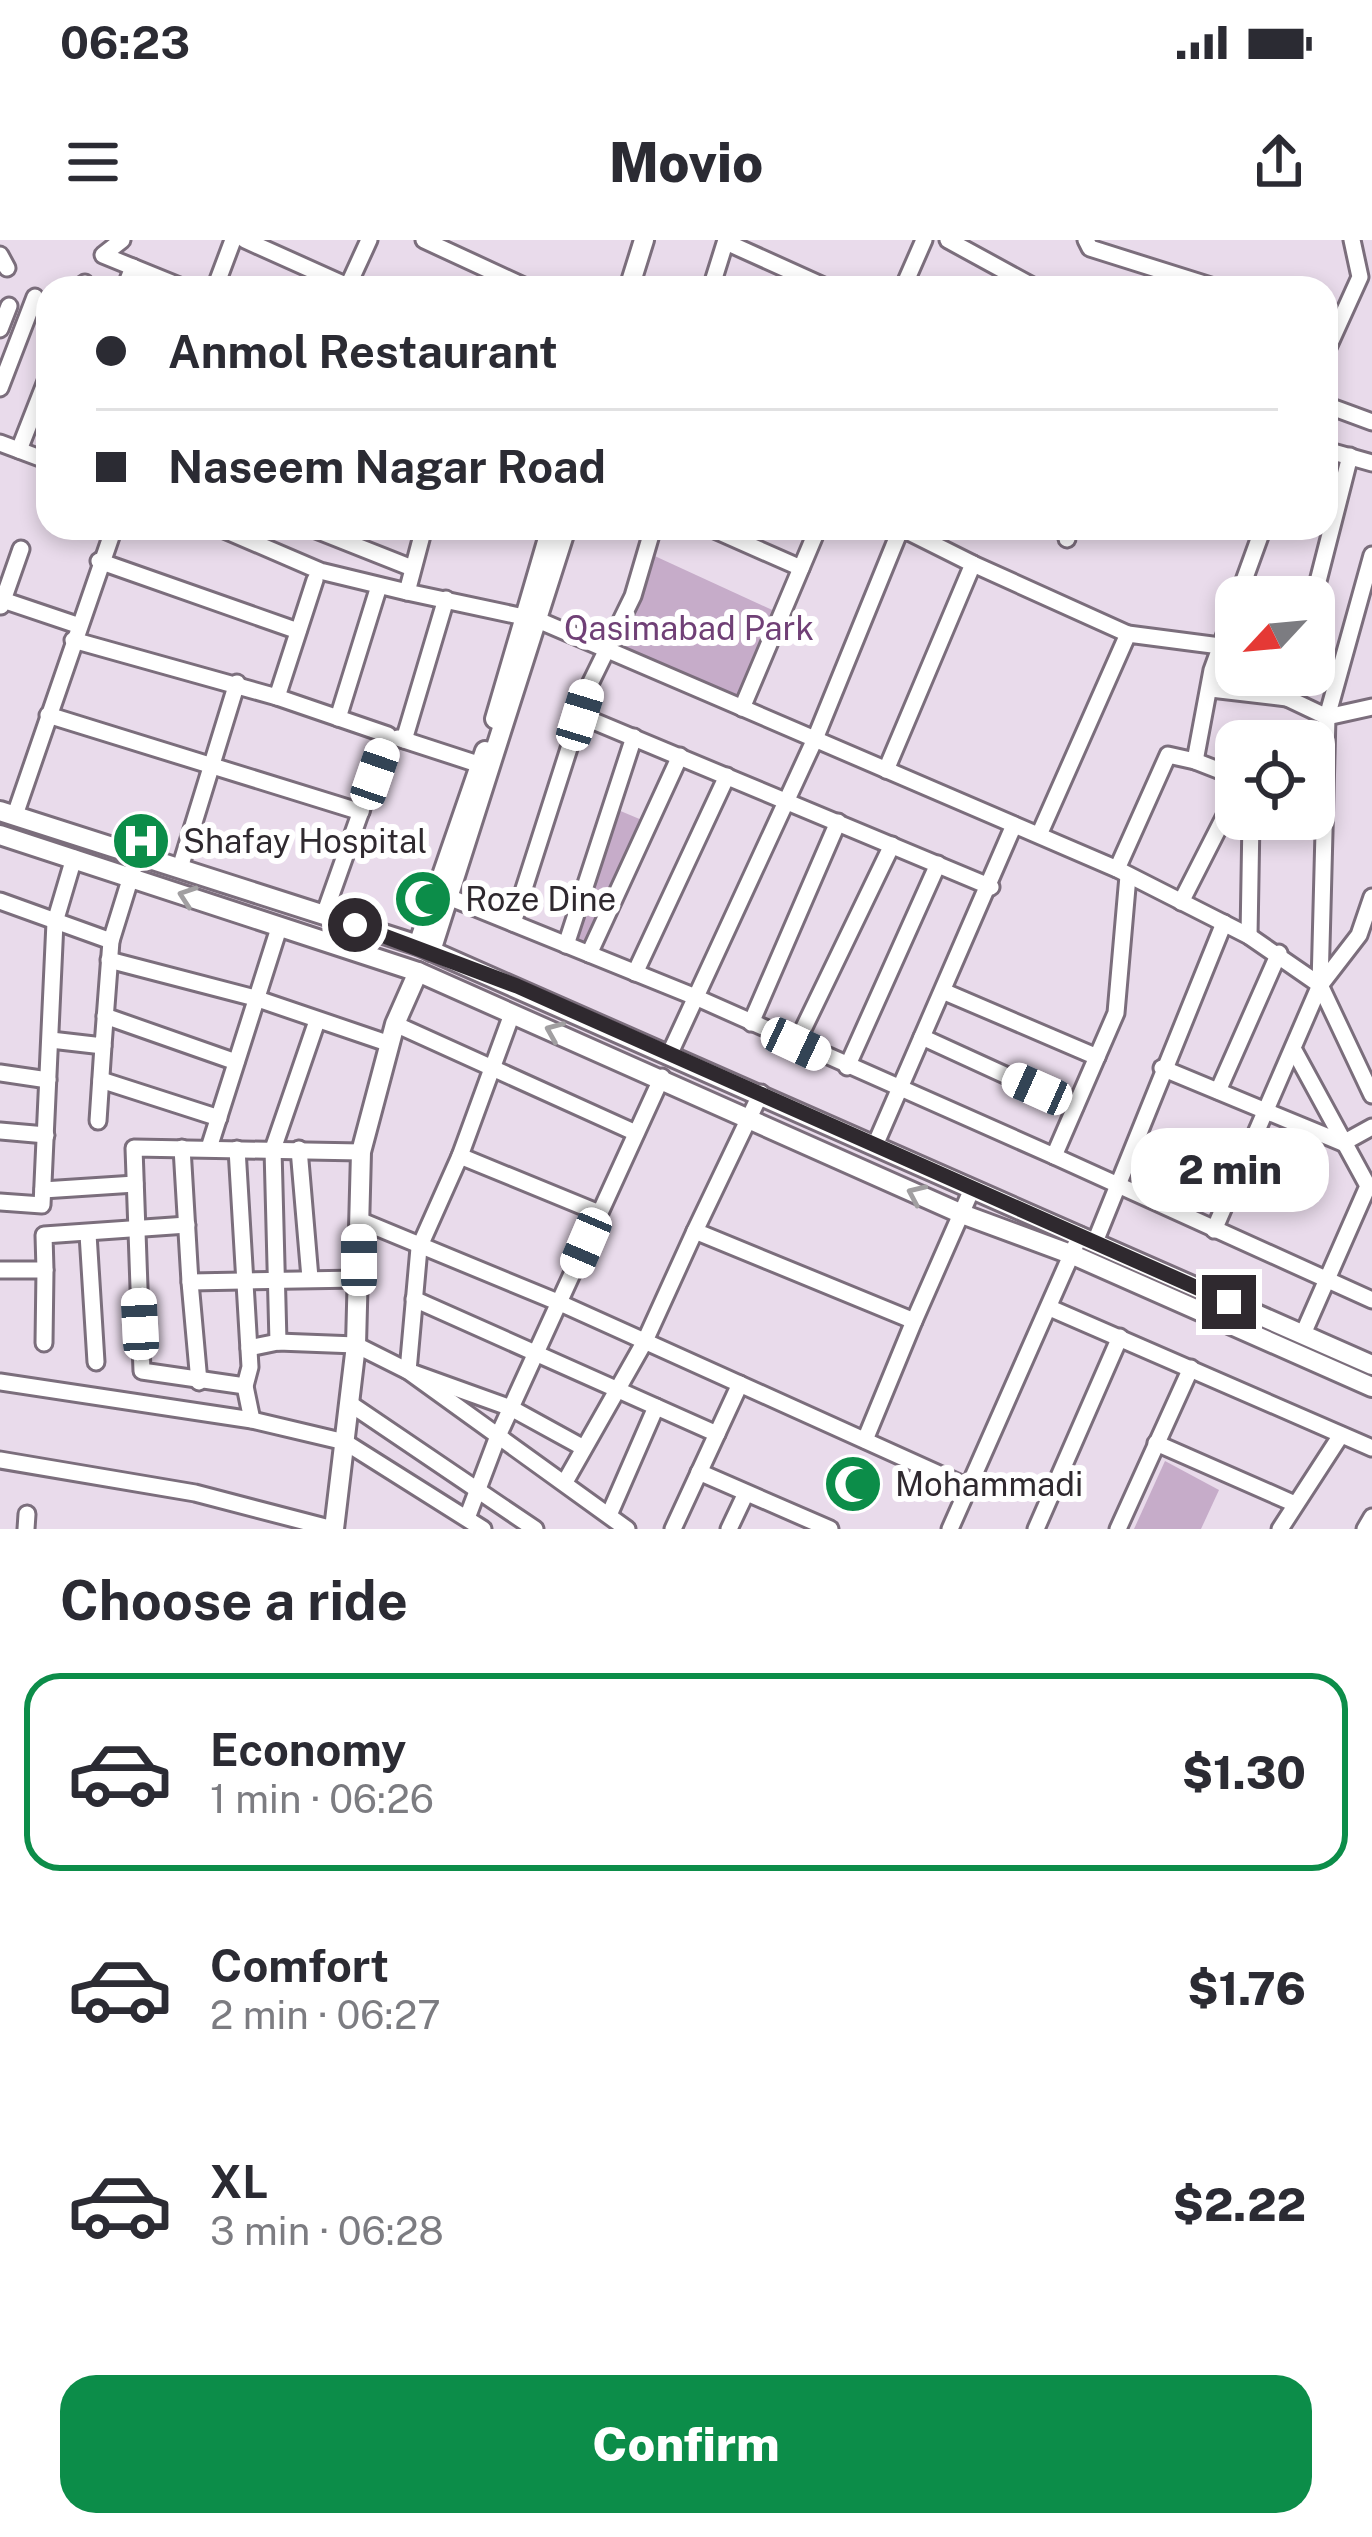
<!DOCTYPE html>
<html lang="en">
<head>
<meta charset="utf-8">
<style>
	body { margin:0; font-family:"Public Sans",sans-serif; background:#f7f7f7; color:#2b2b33; height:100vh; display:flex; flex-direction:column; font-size:45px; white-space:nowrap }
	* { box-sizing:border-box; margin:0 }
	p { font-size:39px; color:#7c7c81 }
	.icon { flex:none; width:66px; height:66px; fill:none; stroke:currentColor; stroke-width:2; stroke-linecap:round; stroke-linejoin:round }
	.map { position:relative; height:1289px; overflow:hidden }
	.drawer { display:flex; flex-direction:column; background:#fff; flex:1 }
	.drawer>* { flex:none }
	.guide { position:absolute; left:36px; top:36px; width:1302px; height:264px; border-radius:36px; box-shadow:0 6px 18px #0003; display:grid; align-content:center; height:264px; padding:0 60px; background:#fff }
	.needle { width:78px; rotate:244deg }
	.tools { position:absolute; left:1215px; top:336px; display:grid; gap:24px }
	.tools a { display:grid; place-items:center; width:120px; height:120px; border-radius:24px; background:#fff; box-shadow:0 6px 18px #0003; font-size:60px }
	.end { position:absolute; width:54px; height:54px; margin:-27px; border:15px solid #2f292f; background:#fff; box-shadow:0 0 0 6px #fff }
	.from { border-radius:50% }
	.bubble { position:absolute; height:84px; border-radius:36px; background:#fff; box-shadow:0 6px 18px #0003; font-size:39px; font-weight:800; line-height:84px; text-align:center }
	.car { position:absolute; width:36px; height:72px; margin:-36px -18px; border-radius:15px; box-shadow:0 0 9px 3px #0007; background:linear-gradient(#fff 24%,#345 0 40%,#fff 0 76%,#345 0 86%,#fff 0) }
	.guide b { display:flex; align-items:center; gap:42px; height:114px; font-size:45px }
	.guide b+b { border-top:3px solid #e1e1e2 }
	.guide i { width:30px; height:30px; background:#2b2b33 }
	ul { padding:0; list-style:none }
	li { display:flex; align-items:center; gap:36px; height:198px; margin:0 24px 18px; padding:0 36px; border:6px solid transparent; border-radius:36px }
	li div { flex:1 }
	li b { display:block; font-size:45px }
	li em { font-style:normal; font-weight:800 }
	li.selected { border-color:#0c8d49 }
	li>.icon { width:108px; height:108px; stroke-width:1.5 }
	h2 { padding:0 60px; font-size:54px; line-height:144px }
	.button { display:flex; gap:24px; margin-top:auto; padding:24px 60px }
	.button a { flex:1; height:138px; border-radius:36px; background:#0c8d49; color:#fff; font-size:48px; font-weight:800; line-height:138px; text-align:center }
	.status { display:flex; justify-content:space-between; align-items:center; height:84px; padding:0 60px; background:#fff; direction:ltr }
	.status svg { height:33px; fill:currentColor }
	header { display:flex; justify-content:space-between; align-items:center; height:156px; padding:0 60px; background:#fff; font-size:54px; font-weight:800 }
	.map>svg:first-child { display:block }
</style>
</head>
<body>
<div class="status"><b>06:23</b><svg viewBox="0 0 49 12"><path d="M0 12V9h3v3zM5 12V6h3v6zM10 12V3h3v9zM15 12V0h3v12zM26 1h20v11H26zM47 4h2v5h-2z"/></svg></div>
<header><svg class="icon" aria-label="menu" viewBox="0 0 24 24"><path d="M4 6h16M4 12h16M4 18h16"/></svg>Movio<svg class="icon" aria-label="share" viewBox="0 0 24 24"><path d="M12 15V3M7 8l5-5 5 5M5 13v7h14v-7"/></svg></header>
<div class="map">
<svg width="1372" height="1289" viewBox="0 0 1372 1289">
	<rect width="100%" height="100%" fill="#e9dbeb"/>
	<!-- green -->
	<g fill="#c6acc9">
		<polygon points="646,312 781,374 742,468 611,410"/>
		<polygon points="611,567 649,583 589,714 566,705"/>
		<polygon points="1165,1221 1219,1250 1201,1289 1134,1289"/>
	</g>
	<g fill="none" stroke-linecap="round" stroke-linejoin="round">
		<defs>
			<g id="minor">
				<polyline points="122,0 103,15 184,48"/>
				<polyline points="245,0 352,48"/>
				<polyline points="424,0 528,48"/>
				<polyline points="948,0 1036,48"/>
				<polyline points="1086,0 1090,8 1217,48"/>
				<polyline points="726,2 828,48"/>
				<polyline points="0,15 7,28"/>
				<polyline points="83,48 85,43"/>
				<polyline points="125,48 133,27"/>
				<polyline points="215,48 233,0"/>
				<polyline points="347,48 369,0"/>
				<polyline points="711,48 726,0"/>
				<polyline points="903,48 924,0"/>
				<polyline points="1039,48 1057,48"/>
				<polyline points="0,89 9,66"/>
				<polyline points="1326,112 1360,37 1352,0"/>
				<polyline points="0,148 35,57"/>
				<polyline points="1326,165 1372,182"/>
				<polyline points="0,203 48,221"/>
				<polyline points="19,210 48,136"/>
				<polyline points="1326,210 1372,223"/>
				<polyline points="220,288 320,331 407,352"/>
				<polyline points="311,288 412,328"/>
				<polyline points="424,288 407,352 538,380 1117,629 1249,696 1320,745 1372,855"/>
				<polyline points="710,288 801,328"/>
				<polyline points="1066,288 1067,299"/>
				<polyline points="99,321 298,391"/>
				<polyline points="973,324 1128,394"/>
				<polyline points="1238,357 1263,288"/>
				<polyline points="1314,357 1350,216"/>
				<polyline points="0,359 77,385"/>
				<polyline points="1,366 21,309"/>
				<polyline points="73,400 277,457 315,340"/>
				<polyline points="1211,449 1287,458 1293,435"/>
				<polyline points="277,457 388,495 324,675"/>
				<polyline points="1287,458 1327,477 1372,467"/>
				<polyline points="742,468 818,288"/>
				<polyline points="48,475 361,572"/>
				<polyline points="579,475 991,647"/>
				<polyline points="338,478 379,346"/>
				<polyline points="398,498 490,528"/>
				<polyline points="404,500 446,359"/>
				<polyline points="1195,521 1236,537"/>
				<polyline points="15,575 114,288"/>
				<polyline points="1039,595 1128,394 1220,406"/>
				<polyline points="180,628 237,443"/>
				<polyline points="1117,629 1168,515 1195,521 1212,430 1236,364"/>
				<polyline points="451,658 693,756 1054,916 1116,773 1128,636"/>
				<polyline points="0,661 111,701"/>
				<polyline points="1181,662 1236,554"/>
				<polyline points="513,683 589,446 633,356 653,288"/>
				<polyline points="1249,696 1251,579"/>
				<polyline points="566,705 634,497"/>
				<polyline points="589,714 680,516"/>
				<polyline points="109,720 255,758 390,804"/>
				<polyline points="635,733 727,536"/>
				<polyline points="1322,743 1359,695 1372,657"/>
				<polyline points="945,752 1097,817"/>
				<polyline points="512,774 460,916 419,1008 408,1131 511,1168 582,1207"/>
				<polyline points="105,776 236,822"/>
				<polyline points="751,783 838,582"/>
				<polyline points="395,784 636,893"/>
				<polyline points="922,797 1075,867"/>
				<polyline points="51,800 103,806 111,701 138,614"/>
				<polyline points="796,804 892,605"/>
				<polyline points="1295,812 1368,946 1303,1094"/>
				<polyline points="670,813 815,499 901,288 973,324 886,530"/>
				<polyline points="847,827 938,624"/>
				<polyline points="1162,828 1343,903 1372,887"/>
				<polyline points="0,833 48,840"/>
				<polyline points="101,840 219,878"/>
				<polyline points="1218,851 1279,713"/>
				<polyline points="761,853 695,991 914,1081 972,949"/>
				<polyline points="98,881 103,806"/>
				<polyline points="0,891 46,895"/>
				<polyline points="876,903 1014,585"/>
				<polyline points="182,908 190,1042 359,1039"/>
				<polyline points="209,908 279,688"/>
				<polyline points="237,909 250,1127 245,1146"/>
				<polyline points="299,909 310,1038"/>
				<polyline points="460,916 599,973"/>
				<polyline points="1054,916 1372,1060"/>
				<polyline points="43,950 135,944"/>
				<polyline points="0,962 42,965 55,682 74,618"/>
				<polyline points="359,980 560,1063 968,1247"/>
				<polyline points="1214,990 1320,745 1327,477 1372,315"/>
				<polyline points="88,994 96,1122"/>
				<polyline points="1095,1002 1224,683"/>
				<polyline points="0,1030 45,1030 44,995 187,985"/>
				<polyline points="190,1042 199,1142"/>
				<polyline points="414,1059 717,1194"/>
				<polyline points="1050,1068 1372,1208"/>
				<polyline points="278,1102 273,909 317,781"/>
				<polyline points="44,1103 45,1030"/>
				<polyline points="249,1108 278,1102 356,1105 408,1131 627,1289"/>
				<polyline points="0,1142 252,1180 345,1202 483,1289"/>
				<polyline points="349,1163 535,1289"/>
				<polyline points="252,1180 245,1146 142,1131 134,908 361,912"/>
				<polyline points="865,1200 914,1081"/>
				<polyline points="1156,1203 1295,1264"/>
				<polyline points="0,1220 195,1253 333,1289"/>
				<polyline points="699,1232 830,1289"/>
				<polyline points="565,1242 645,1101 695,991"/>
				<polyline points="609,1275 656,1167"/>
				<polyline points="467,1278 498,1196 662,837"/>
				<polyline points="26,1289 27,1274"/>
				<polyline points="673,1289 740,1144"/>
				<polyline points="729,1289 746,1253"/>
				<polyline points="950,1289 1080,995"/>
				<polyline points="1036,1289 1120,1097"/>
				<polyline points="1118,1289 1191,1128"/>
				<polyline points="1280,1289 1341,1195"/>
				<polyline points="1365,1289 1372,1277"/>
			</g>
			<g id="major">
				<polyline points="629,48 644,0"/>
				<polyline points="495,479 551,288"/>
				<polyline points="0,571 418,705 1372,1125"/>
				<polyline points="0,595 418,732 962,974 1073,1015 1372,1147"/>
				<polyline points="418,705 485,511"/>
				<polyline points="431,711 566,288"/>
				<polyline points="334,1289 356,1105 361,912 395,784 418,732"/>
			</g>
		</defs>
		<!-- minor casing -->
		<use href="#minor" stroke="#7b6e7c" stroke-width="21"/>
		<!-- major casing -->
		<use href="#major" stroke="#7b6e7c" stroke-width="24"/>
		<!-- minor -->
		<use href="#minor" stroke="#fff" stroke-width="15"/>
		<!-- major -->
		<use href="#major" stroke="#fff" stroke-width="18"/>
	</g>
	<!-- one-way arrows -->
	<defs><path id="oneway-chevron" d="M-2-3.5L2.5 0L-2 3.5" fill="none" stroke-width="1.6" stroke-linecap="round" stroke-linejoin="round" transform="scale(3)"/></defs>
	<g stroke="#a19fa1">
		<use href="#oneway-chevron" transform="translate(187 656) rotate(-161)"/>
		<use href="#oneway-chevron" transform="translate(554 791) rotate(-157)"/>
		<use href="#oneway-chevron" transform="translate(916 954) rotate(-156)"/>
	</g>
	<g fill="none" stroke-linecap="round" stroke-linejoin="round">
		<!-- route -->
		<polyline stroke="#2f292f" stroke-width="15" points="355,685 517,746 1229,1062"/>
	</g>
	<!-- icons -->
	<defs>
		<symbol id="hospital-disc" viewBox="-11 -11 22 22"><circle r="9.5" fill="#0c8d49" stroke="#fff"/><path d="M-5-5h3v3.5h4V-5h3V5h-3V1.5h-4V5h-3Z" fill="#fff"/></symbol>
		<symbol id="mosque-disc" viewBox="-11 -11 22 22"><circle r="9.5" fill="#0c8d49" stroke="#fff"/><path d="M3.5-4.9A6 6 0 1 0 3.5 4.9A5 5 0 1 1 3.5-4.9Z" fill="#fff"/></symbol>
	</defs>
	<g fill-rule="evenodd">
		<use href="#hospital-disc" x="108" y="568" width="66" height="66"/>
		<use href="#mosque-disc" x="390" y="626" width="66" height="66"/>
		<use href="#mosque-disc" x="820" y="1211" width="66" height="66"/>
	</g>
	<g text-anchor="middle" stroke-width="12" stroke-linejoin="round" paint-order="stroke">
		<!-- park labels -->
		<g font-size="33" fill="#704076" stroke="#fff">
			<text x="689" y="400">Qasimabad Park</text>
		</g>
		<!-- poi labels -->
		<g font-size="33" fill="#2f292f" stroke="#fff" text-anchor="start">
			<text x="183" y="613">Shafay Hospital</text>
			<text x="465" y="671">Roze Dine</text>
			<text x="895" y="1256">Mohammadi</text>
		</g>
	</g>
</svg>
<div class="tools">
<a><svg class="needle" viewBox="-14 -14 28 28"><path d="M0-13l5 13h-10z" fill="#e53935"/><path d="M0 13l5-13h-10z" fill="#7c7c81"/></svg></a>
<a><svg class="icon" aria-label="locate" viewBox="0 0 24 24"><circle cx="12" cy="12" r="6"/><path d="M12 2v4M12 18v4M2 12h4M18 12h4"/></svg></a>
</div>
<i class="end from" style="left:355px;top:685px"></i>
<i class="end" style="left:1229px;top:1062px"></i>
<div class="bubble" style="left:1131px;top:888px;width:198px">2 min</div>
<i class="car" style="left:580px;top:475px;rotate:17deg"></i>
<i class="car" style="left:375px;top:534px;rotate:19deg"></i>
<i class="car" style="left:796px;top:804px;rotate:115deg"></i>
<i class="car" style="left:1037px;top:849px;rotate:294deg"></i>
<i class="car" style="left:586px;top:1003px;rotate:203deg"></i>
<i class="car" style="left:359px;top:1020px;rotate:0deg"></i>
<i class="car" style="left:140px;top:1084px;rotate:357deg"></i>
<div class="guide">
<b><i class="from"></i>Anmol Restaurant</b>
<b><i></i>Naseem Nagar Road</b>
</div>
</div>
<section class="drawer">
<h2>Choose a ride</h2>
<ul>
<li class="selected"><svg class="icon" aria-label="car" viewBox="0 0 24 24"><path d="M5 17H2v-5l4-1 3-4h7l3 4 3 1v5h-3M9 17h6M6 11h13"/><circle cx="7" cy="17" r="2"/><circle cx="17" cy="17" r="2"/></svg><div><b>Economy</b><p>1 min · 06:26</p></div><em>$1.30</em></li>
<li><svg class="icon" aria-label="car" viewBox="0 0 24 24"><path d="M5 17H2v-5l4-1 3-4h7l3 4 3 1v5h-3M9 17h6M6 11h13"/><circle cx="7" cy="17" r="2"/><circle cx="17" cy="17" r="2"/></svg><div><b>Comfort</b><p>2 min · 06:27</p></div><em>$1.76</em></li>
<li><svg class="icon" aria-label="car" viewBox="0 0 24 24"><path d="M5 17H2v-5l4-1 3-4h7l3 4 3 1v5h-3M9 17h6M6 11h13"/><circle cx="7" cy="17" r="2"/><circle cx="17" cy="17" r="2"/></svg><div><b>XL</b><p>3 min · 06:28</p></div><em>$2.22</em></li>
</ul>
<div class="button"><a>Confirm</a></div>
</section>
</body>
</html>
